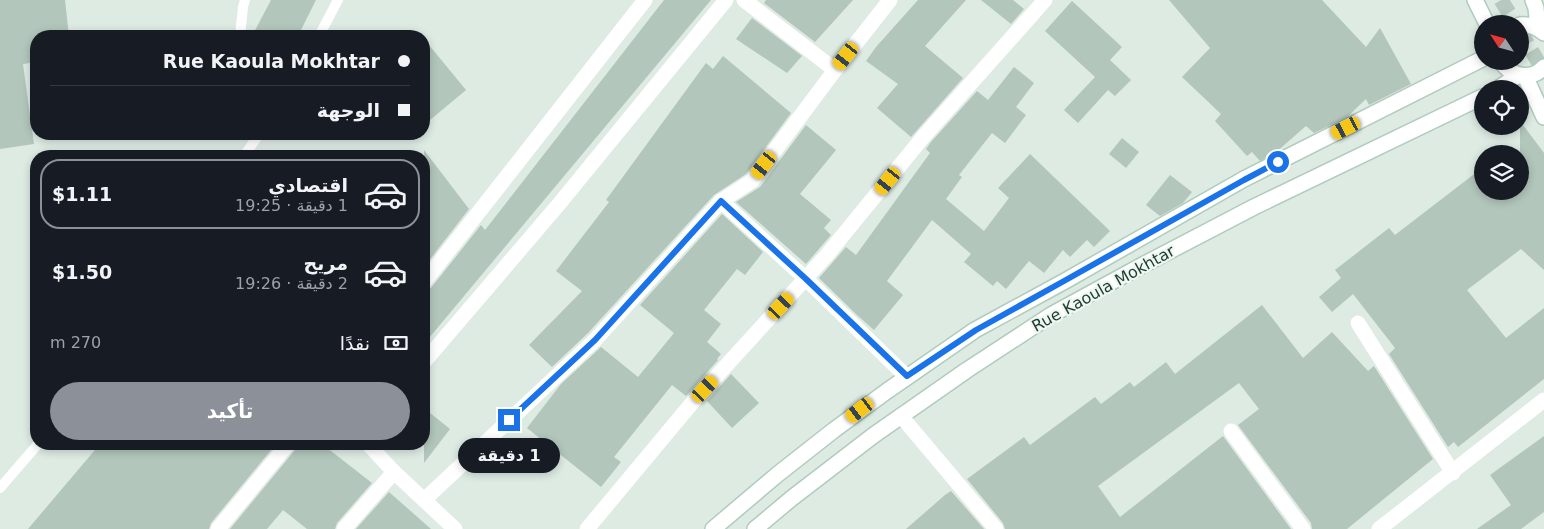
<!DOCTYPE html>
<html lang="ar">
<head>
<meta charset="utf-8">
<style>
	body { margin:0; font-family:"DejaVu Sans",Vazirmatn,sans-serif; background:#242831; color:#f1f3f6; direction:rtl; height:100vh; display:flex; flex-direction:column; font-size:19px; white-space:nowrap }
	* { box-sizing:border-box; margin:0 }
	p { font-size:16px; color:#9ea1a6 }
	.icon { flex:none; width:28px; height:28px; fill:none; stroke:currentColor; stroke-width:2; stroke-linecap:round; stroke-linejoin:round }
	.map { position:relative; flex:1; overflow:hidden; direction:ltr }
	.drawer { position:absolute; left:30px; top:150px; width:400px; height:300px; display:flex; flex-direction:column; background:#171b24; border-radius:20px; box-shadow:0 2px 8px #0003; direction:rtl }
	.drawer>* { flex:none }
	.guide { position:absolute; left:30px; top:30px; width:400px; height:110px; border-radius:20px; box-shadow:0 2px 8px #0003; direction:rtl; display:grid; align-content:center; height:110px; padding:0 20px; background:#171b24 }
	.needle { width:32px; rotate:306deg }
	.controls { position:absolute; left:1474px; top:15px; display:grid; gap:10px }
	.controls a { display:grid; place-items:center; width:55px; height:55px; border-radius:50%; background:#171b24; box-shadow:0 2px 8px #0003; font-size:25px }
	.end { position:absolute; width:22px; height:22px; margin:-11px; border:6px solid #1a73e8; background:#fff; box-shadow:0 0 0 2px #fff }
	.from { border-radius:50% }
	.bubble { position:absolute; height:35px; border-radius:18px; background:#171b24; box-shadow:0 2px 8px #0003; font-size:16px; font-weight:700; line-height:35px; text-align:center; direction:rtl }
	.car { position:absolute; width:15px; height:30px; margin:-15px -8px; border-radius:6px; box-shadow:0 0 4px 1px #0007; background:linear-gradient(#f5c518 24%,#345 0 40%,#f5c518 0 76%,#345 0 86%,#f5c518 0) }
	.guide b { display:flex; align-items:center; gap:18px; height:48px; font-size:19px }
	.guide b+b { border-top:1px solid #363941 }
	.guide i { width:12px; height:12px; background:#f1f3f6 }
	ul { padding:9px 0 0; list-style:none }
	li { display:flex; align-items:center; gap:15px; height:70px; margin:0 10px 8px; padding:0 10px; border:2px solid transparent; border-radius:20px }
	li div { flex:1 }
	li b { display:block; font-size:19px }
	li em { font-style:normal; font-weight:700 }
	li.on { border-color:#8c9099 }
	li>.icon { width:45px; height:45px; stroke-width:1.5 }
	.pay { display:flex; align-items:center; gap:12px; height:55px; padding:0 20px; font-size:19px }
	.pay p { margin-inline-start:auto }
	.primary-button { display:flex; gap:10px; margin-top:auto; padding:10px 20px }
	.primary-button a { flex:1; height:58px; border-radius:30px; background:#8c9099; color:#fff; font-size:20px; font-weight:700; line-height:58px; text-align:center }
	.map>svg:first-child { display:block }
</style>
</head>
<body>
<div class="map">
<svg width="1544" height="529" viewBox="0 0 1544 529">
	<rect width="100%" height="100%" fill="#ddebe3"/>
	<!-- building -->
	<g fill="#b2c6bb">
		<polygon points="0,0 65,0 69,36 36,36 36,62 23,64 34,144 0,149"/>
		<polygon points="271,0 316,0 298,36 252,36"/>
		<polygon points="664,0 711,0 424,344 424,291 431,288 481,225 485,230"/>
		<polygon points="766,0 853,0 815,42 764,3"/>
		<polygon points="918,0 966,0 925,46 963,78 911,137 877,108 898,84 866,61 876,47"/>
		<polygon points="981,0 1013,0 1024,9 1011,24"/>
		<polygon points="1169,0 1322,0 1366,47 1380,28 1411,84 1369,105 1366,99 1347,117 1314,133 1306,126 1274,154 1260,161 1252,152 1247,156 1215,121 1221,114 1182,77 1210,48"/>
		<polygon points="1072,1 1122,47 1110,60 1131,80 1115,96 1108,90 1078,123 1064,110 1095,77 1045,31"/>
		<polygon points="752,18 802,56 787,73 736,39"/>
		<polygon points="424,39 466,90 424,125"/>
		<polygon points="723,56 791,113 746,174 714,195 588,333 552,367 529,345 582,291 556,271 609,202 606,200 706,63 713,69"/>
		<polygon points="1014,67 1034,83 1016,107 1026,115 1005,143 992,133 959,175 962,177 946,199 984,231 1009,198 998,188 1030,154 1110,231 1094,247 1087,240 1070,257 1063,250 1044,273 1029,261 1006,289 997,281 993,286 964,262 971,254 932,220 887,281 903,295 874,330 857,315 819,278 846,247 856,255 930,153 926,149 931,142 977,91 988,100"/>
		<polygon points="1520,121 1544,153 1544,270 1521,249 1467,290 1506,338 1544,308 1544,379 1458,447 1454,442 1448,447 1389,354 1395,348 1353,294 1332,312 1319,297 1341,278 1335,270 1389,228 1395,235 1482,168 1482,191 1520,191"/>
		<polygon points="806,125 836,150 800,194 831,220 824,228 831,235 806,264 736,202 760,187"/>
		<polygon points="1122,138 1139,152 1126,168 1109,154"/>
		<polygon points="424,150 469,209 424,267"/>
		<polygon points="1170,175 1192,192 1183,203 1160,216 1146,205"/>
		<polygon points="722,214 763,252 745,275 737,269 704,310 721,324 707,342 721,354 717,359 718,360 686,396 672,385 614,457 621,462 601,487 527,428 561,384 601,347 638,377 674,333 640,305"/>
		<polygon points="1262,305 1303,358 1332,332 1368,371 1374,366 1433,459 1347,529 1312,529 1311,523 1238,425 1259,409 1239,383 1098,486 1120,517 1223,436 1291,529 1005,529 1003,523 967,479 1024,437 1030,445 1095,397 1101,404 1130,382 1134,387 1166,362 1175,374"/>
		<polygon points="731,374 759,403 732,428 707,401"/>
		<polygon points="424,408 450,429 424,463"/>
		<polygon points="1544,436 1544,512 1521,529 1477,529 1511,505 1490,475"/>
		<polygon points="100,444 276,444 211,523 209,529 28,529"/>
		<polygon points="297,444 322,444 372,483 337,523 335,529 307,529 283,510 267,529 230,529 295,450"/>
		<polygon points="951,491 984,529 906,529 945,495"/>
		<polygon points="389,492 431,529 356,529"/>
	</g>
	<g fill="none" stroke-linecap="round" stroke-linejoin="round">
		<!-- secondary-tunnel -->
		<g stroke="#b7c8bf" stroke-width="15" stroke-dasharray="15 8" stroke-linecap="butt">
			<polyline points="1501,0 1516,24"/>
			<polyline points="1520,31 1544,72"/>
		</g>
		<defs>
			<g id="secondary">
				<polyline points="1475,0 1487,24"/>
				<polyline points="1533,0 1536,8 1538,28"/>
				<path d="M1520,25C1530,24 1537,27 1544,33"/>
				<path d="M1501,61C1511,77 1531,81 1544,67"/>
				<polyline points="1525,76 1544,117"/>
				<polyline points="1497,89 1519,75"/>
				<polyline points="713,529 778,474 834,430 887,391 975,330 1065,281 1244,179 1482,59"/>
				<polyline points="755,529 792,498 874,435 967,370 1051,315 1139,267 1254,207 1482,97"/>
			</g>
		</defs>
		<!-- secondary casing -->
		<use href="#secondary" stroke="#afccbd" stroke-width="18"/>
		<!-- lane -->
		<g stroke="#fff" stroke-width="10">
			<polyline points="240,36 243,7 245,0"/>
			<polyline points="319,36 338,0"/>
			<polyline points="244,156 259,134"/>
			<polyline points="0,488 38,444"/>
		</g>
		<!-- street -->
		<g stroke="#fff" stroke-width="15">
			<polyline points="744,0 835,70"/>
			<polyline points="721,201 806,279 907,377"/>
			<polyline points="424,282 645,0"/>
			<polyline points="1358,323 1453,473"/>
			<polyline points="424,362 559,204 726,0"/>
			<polyline points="901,416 996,529"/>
			<polyline points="1231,431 1303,529"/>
			<polyline points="368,444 394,472 455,529"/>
			<polyline points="424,500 595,340 721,201 752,181 835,70 890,0"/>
			<polyline points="218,529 288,444"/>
			<polyline points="344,529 394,472"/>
			<polyline points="587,529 692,403 826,256 924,136 1045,0"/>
			<polyline points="1379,529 1544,400"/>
		</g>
		<!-- secondary -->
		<use href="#secondary" stroke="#fff" stroke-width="15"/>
	</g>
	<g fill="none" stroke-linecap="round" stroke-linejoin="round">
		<!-- route -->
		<polyline stroke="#1a73e8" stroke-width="6" points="509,420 595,340 721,201 806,279 907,376 976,330 1064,281 1244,180 1278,162"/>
	</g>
	<g text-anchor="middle" stroke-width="4.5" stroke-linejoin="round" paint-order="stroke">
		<!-- street labels -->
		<g font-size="16" fill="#1d3c2f" stroke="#eef7f1">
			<text transform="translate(1103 288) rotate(-29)" y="6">Rue Kaoula Mokhtar</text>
		</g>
	</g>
</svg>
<div class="controls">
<a><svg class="needle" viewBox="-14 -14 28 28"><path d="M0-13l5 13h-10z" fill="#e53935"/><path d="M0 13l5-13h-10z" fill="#9ea1a6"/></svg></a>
<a><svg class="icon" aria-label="locate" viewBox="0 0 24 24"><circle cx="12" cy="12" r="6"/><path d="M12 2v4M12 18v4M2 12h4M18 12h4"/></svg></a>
<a><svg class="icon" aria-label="layers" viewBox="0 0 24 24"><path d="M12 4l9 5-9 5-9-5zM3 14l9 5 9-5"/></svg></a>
</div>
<i class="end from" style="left:1278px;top:162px"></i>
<i class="end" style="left:509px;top:420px"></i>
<div class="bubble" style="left:458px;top:438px;width:102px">1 دقيقة</div>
<i class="car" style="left:846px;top:56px;rotate:218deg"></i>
<i class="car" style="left:1346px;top:128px;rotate:243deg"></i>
<i class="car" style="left:764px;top:165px;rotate:217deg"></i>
<i class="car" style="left:888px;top:181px;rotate:219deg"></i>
<i class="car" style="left:781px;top:306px;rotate:43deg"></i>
<i class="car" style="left:705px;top:389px;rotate:43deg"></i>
<i class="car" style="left:860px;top:410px;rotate:233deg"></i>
<div class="guide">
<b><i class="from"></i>Rue Kaoula Mokhtar</b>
<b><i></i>الوجهة</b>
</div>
<section class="drawer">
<ul>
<li class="on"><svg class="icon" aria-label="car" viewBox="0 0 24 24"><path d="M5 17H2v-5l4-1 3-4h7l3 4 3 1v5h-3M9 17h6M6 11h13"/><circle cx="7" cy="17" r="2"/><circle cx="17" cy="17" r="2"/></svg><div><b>اقتصادي</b><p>1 دقيقة · 19:25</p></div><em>$1.11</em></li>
<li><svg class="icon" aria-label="car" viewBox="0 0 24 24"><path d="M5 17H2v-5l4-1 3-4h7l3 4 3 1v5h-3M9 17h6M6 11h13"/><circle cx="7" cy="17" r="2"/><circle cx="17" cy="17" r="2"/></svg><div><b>مريح</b><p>2 دقيقة · 19:26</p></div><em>$1.50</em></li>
</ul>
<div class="pay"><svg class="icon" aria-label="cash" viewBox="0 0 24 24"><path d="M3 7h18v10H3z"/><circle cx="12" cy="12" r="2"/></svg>نقدًا<p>270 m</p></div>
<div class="primary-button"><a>تأكيد</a></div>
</section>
</div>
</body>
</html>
